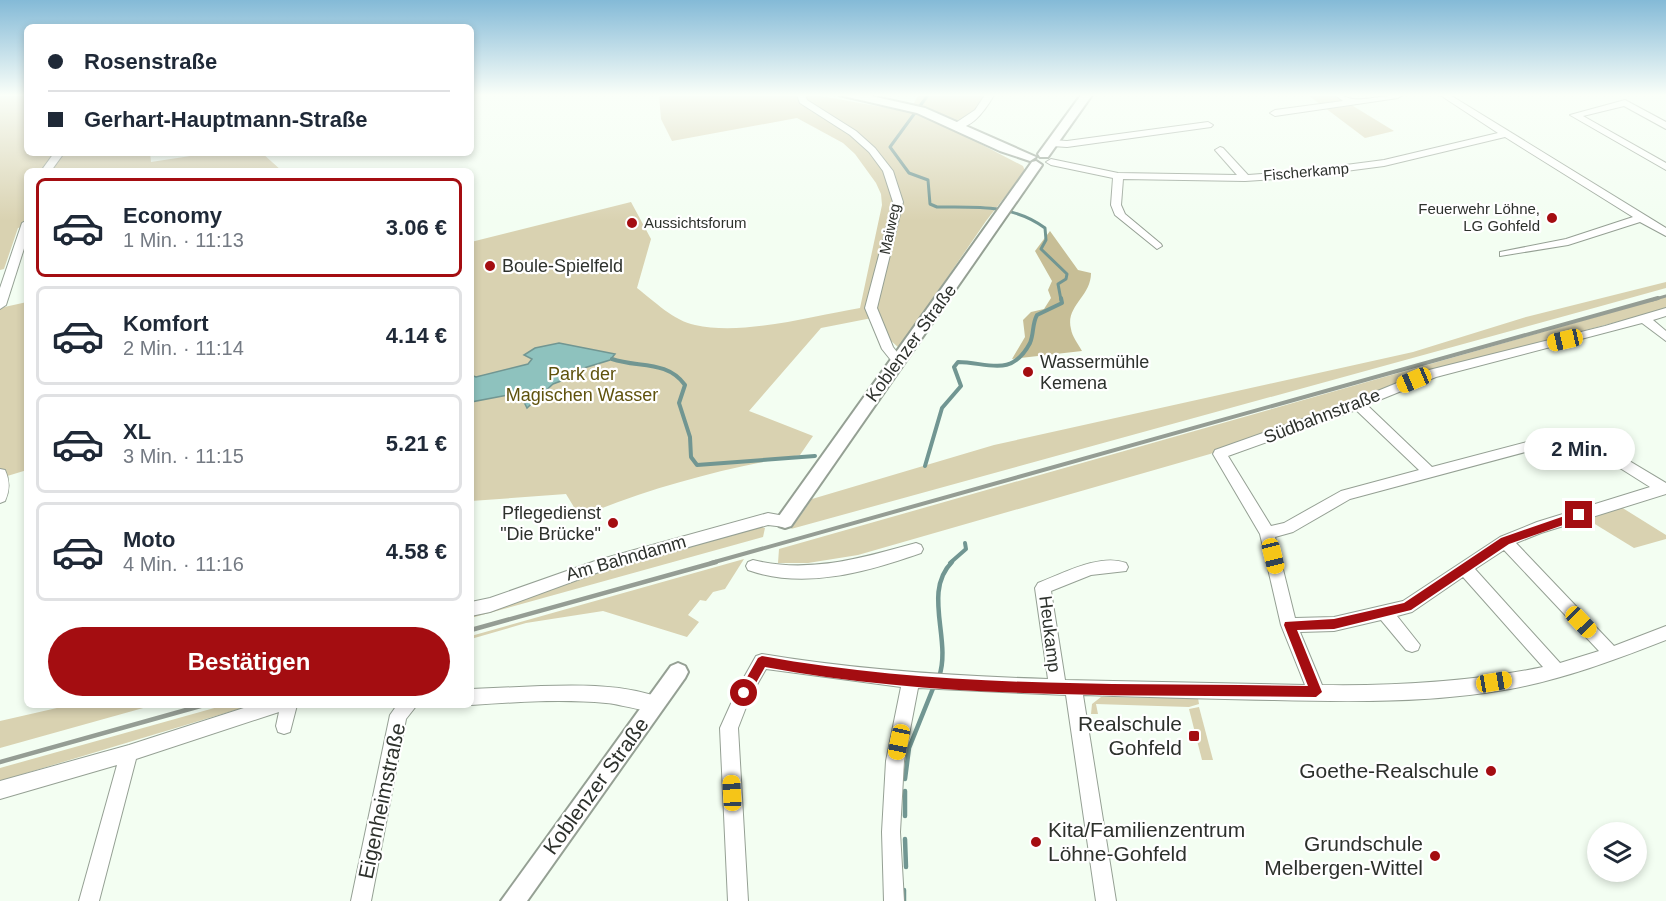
<!DOCTYPE html>
<html lang="de">
<head>
<meta charset="utf-8">
<style>
	body { margin:0; font-family:Helvetica,sans-serif; background:#f6f6f7; color:#1f2937; height:100vh; display:flex; flex-direction:column; font-size:22px; white-space:nowrap }
	* { box-sizing:border-box; margin:0 }
	p { font-size:20px; color:#747a83 }
	.icon { flex:none; width:33px; height:33px; fill:none; stroke:currentColor; stroke-width:2; stroke-linecap:round; stroke-linejoin:round }
	.map { position:relative; flex:1; overflow:hidden }
	.details { position:absolute; left:24px; top:168px; width:450px; height:540px; display:flex; flex-direction:column; background:#fff; border-radius:9px; box-shadow:0 3px 9px #0003 }
	.details>* { flex:none }
	.hud { position:absolute; left:24px; top:24px; width:450px; height:132px; border-radius:9px; box-shadow:0 3px 9px #0003; display:grid; align-content:center; height:132px; padding:0 24px; background:#fff }
	.tools { position:absolute; left:1587px; top:822px; display:grid; gap:12px }
	.tools a { display:grid; place-items:center; width:60px; height:60px; border-radius:50%; background:#fff; box-shadow:0 3px 9px #0003; font-size:30px }
	.end { position:absolute; width:27px; height:27px; margin:-14px; border:8px solid #a40d11; background:#fff; box-shadow:0 0 0 3px #fff }
	.from { border-radius:50% }
	.bubble { position:absolute; height:42px; border-radius:21px; background:#fff; box-shadow:0 3px 9px #0003; font-size:20px; font-weight:700; line-height:42px; text-align:center }
	.car { position:absolute; width:18px; height:36px; margin:-18px -9px; border-radius:8px; box-shadow:0 0 4px 2px #0007; background:linear-gradient(#f5c518 24%,#345 0 40%,#f5c518 0 76%,#345 0 86%,#f5c518 0) }
	.hud b { display:flex; align-items:center; gap:21px; height:57px; font-size:22px }
	.hud b+b { border-top:2px solid #e0e1e3 }
	.hud i { width:15px; height:15px; background:#1f2937 }
	ul { padding:10px 0 0; list-style:none }
	li { display:flex; align-items:center; gap:18px; height:99px; margin:0 12px 9px; padding:0 12px; border:3px solid #e0e1e3; border-radius:9px }
	li div { flex:1 }
	li b { display:block; font-size:22px }
	li em { font-style:normal; font-weight:700 }
	li.on { border-color:#a40d11 }
	li>.icon { width:54px; height:54px; stroke-width:1.5 }
	.primary-button { display:flex; gap:12px; margin-top:auto; padding:12px 24px }
	.primary-button a { flex:1; height:69px; border-radius:36px; background:#a40d11; color:#fff; font-size:24px; font-weight:700; line-height:69px; text-align:center }
	.map>svg:first-child { display:block }
</style>
</head>
<body>
<div class="map">
<svg width="1666" height="901" viewBox="0 0 1666 901">
	<rect width="100%" height="100%" fill="#f3fef2"/>
	<!-- green -->
	<g fill="#d9d2b1">
		<polygon points="0,95 27,95 27,153 150,153 151,162 210,153 262,153 282,171 27,171 27,226 18,228 4,269 0,270"/>
		<path d="M659,95L821,96L910,112L918,95H976L989,97L979,112L952,129L1023,166L1025,171L986,221L899,348L880,331L872,318L821,328L749,411L813,436L800,455C724,468 651,487 580,517L566,494L471,501V242L631,202L651,239L637,288C654,301 674,321 695,325C743,336 812,316 860,308L882,205L881,194L876,183L855,154L843,143L797,118L672,141L661,119Z"/>
		<polygon points="1308,95 1335,95 1394,131 1365,138"/>
		<polygon points="1666,282 1666,288 1594,308 791,529 812,499 994,445 1413,352 1526,317"/>
		<polygon points="1666,297 1666,309 1426,372 1349,404 1210,454 858,555 808,563 778,563 779,549"/>
		<polygon points="27,302 27,470 4,477 0,468 0,308"/>
		<polygon points="1621,507 1666,535 1666,539 1634,548 1585,518"/>
		<polygon points="756,525 765,528 763,537 471,618 471,612 561,580"/>
		<polygon points="744,559 725,589 713,592 706,601 700,600 688,615 699,622 687,637 603,611 526,623 471,639 471,636"/>
		<polygon points="1101,697 1198,698 1199,704 1189,707 1096,704 1098,714 1091,714 1092,704"/>
		<polygon points="70,705 154,705 0,748 0,721"/>
		<polygon points="225,705 252,705 0,781 0,768"/>
		<polygon points="1199,707 1213,760 1202,760 1189,709"/>
	</g>
	<!-- forest -->
	<path fill="#c7be96" d="M1050,231L1078,270L1091,273C1091,297 1065,306 1071,329C1072,336 1078,344 1082,351L1012,359L1025,337L1023,320L1031,312L1044,309L1051,298L1048,290L1052,281L1035,251Z"/>
	<!-- water -->
	<polygon fill="#8ec2be" stroke="#719692" stroke-width="1.5" points="559,343 615,354 610,360 584,368 573,373 569,378 553,384 527,408 521,396 508,395 471,402 471,375 476,377 528,364 532,359 524,355 535,348"/>
	<g fill="none" stroke-linecap="round" stroke-linejoin="round">
		<!-- stream-far2 -->
		<path stroke="#719692" stroke-width="3" d="M928,95L890,147L909,173L928,180L930,204L937,207C975,207 1013,204 1045,228L1046,240L1041,249L1067,274L1066,279L1058,284L1061,300"/>
		<!-- stream-far1 -->
		<g stroke="#719692" stroke-width="4">
			<path d="M612,359C638,368 667,360 685,385L679,403L690,437L691,457L697,465L815,456"/>
			<path d="M925,466L942,408L961,386L954,367L958,362C987,362 1011,379 1030,343C1034,334 1032,324 1037,315L1062,303L1061,298"/>
			<polyline points="950,563 966,549 965,543"/>
		</g>
		<!-- stream -->
		<g stroke="#719692" stroke-width="4.5">
			<path d="M939,677C952,640 922,592 952,562"/>
			<polyline points="905,779 909,748 934,686"/>
			<polyline points="905,791 905,816"/>
			<polyline points="905,839 906,867"/>
			<polyline points="904,890 904,901"/>
		</g>
		<defs>
			<g id="minor">
				<polygon points="797,95 805,95 807,100 856,131 875,148 893,171 903,202 877,308 893,347 904,361 902,364 894,364 882,349 865,308 893,202 883,171 869,152 850,135 800,103"/>
				<path d="M985,95H994C986,109 972,130 954,128V124L975,110Z"/>
				<path d="M1335,95C1344,95 1346,98 1353,99C1364,101 1388,94 1403,95L1398,98L1275,116L1270,113L1275,110L1343,101Z"/>
				<polygon points="1440,95 1450,95 1666,228 1666,236 1640,222 1568,245 1500,256 1500,252 1566,239 1633,217 1505,137 1384,166 1292,178 1245,181 1123,179 1121,205 1125,214 1161,244 1162,246 1157,249 1115,215 1111,205 1113,178 1051,165 1046,162 1051,159 1118,173 1237,175 1215,150 1220,147 1223,148 1248,175 1292,172 1384,160 1498,133"/>
				<polygon points="1625,100 1666,122 1666,129 1624,106 1583,116 1666,163 1666,170 1570,115"/>
				<polygon points="1208,122 1213,125 1211,127 1067,147 1052,146 1047,143 1052,140 1067,141"/>
				<polygon points="54,153 64,153 51,171 41,171"/>
				<polygon points="27,220 27,239 6,305 0,309 0,288 22,223"/>
				<path d="M1666,308V316L1653,320L1666,331V341L1642,323L1436,377L1367,405L1432,467L1576,429L1666,483V494L1541,533L1516,543L1614,646L1666,626V640C1615,660 1564,679 1510,689C1433,703 1352,702 1274,700C1210,699 1146,697 1083,695L1116,901H1096L1066,695L918,688L904,761L900,832L904,901H884L882,832L886,761L901,687L766,669L750,697L738,728L748,901H728L720,728L738,688L756,656L762,654C857,670 952,676 1048,679L1035,588L1038,583C1062,574 1100,553 1126,563L1128,567L1126,571L1091,575L1051,591L1065,680L1305,685L1281,625L1260,534L1213,454L1215,450L1353,401L1429,370L1605,326ZM1356,410L1419,470L1341,491L1284,523L1271,526L1228,456ZM1574,439L1650,487L1537,522L1500,537L1403,601L1334,617L1295,618L1275,537L1293,532L1350,499ZM1504,550L1599,651L1560,663L1475,569ZM1463,577L1543,667C1470,682 1396,686 1322,685L1300,632L1334,631L1381,620L1406,650L1412,652L1418,650L1420,645L1397,616L1412,612Z"/>
				<path d="M0,469L5,470C10,481 10,490 5,501L0,503Z"/>
				<polygon points="768,513 790,517 792,521 790,525 785,527 768,525 599,572 490,612 471,616 471,602 490,598 598,560"/>
				<path d="M916,543L921,545L923,549L921,553C867,572 804,590 748,570L746,566L748,562L753,560C809,574 862,558 916,543Z"/>
				<path d="M541,686C580,685 624,684 661,698L663,704L661,710C649,714 621,704 606,703C561,699 516,702 471,705V689Z"/>
				<polygon points="253,705 297,705 290,732 284,734 278,732 276,726 279,712 136,759 99,901 79,901 117,765 0,799 0,781 129,745"/>
				<polygon points="397,705 417,705 406,719 371,901 351,901 390,715"/>
			</g>
			<g id="tertiary">
				<polygon points="839,95 867,95 925,108 1036,157 1030,161 1000,151 917,113"/>
				<polygon points="1081,95 1092,95 1048,157 1040,157 1038,154"/>
				<polygon points="1036,161 1042,165 791,526 785,528 779,526 776,521 779,516 1032,162"/>
				<polygon points="678,663 685,666 688,672 685,678 527,901 501,901 671,666"/>
			</g>
		</defs>
		<!-- minor casing -->
		<use href="#minor" stroke="#95a094" stroke-width="2"/>
		<!-- tertiary casing -->
		<use href="#tertiary" stroke="#95a094" stroke-width="4"/>
		<!-- minor -->
		<use href="#minor" fill="#fff" fill-rule="evenodd"/>
		<!-- tertiary -->
		<use href="#tertiary" fill="#fff" fill-rule="evenodd"/>
		<!-- rail-far2 -->
		<polyline stroke="#959d94" stroke-width="3" points="1652,300 1666,296"/>
		<!-- rail-far1 -->
		<polyline stroke="#959d94" stroke-width="4" points="711,563 1658,298"/>
		<!-- rail -->
		<g stroke="#959d94" stroke-width="4.5">
			<polyline points="471,630 716,562"/>
			<polyline points="0,762 204,705"/>
		</g>
	</g>
	<!-- sky -->
	<linearGradient id="sky" x2="0" y2="1"><stop stop-color="#84bad7"/><stop offset="0.43" stop-color="#fafff9"/><stop offset="1" stop-color="#fafff9" stop-opacity="0"/></linearGradient>
	<rect width="1666" height="221" fill="url(#sky)"/>
	<!-- route -->
	<path fill="#a40d11" d="M1579,511L1584,515L1583,518L1509,544L1411,610L1334,629L1297,630L1322,692L1316,697C1133,694 946,701 765,667L748,697L744,699L738,693L758,658L762,656C941,689 1126,683 1308,686L1284,625L1285,622L1334,619L1404,603L1501,538Z"/>
	<!-- markers -->
	<g fill="#a40d11" stroke="#fff" stroke-width="2">
		<circle cx="1552" cy="218" r="6"/>
		<circle cx="632" cy="223" r="6"/>
		<circle cx="490" cy="266" r="6"/>
		<circle cx="1028" cy="372" r="6"/>
		<circle cx="613" cy="523" r="6"/>
		<rect x="1188" y="730" width="12" height="12" rx="3"/>
		<circle cx="1491" cy="771" r="6"/>
		<circle cx="1036" cy="842" r="6"/>
		<circle cx="1435" cy="856" r="6"/>
	</g>
	<g text-anchor="middle" stroke-width="4.5" stroke-linejoin="round" paint-order="stroke">
		<!-- far-street labels -->
		<g font-size="15" fill="#2d312c" stroke="#fff">
			<text transform="translate(1306 172) rotate(-5)" y="5">Fischerkamp</text>
			<text transform="translate(890 229) rotate(-78)" y="5">Maiweg</text>
		</g>
		<!-- far-poi labels -->
		<g font-size="15" fill="#2d312c" stroke="#fff" text-anchor="end">
			<text x="1540" y="214">Feuerwehr Löhne,<tspan x="1540" dy="17">LG Gohfeld</tspan></text>
			<text x="644" y="228" text-anchor="start">Aussichtsforum</text>
		</g>
		<!-- poi labels -->
		<g font-size="18" fill="#2d312c" stroke="#fff" text-anchor="start">
			<text x="502" y="272">Boule-Spielfeld</text>
			<text x="1040" y="368">Wassermühle<tspan x="1040" dy="21">Kemena</tspan></text>
			<text x="601" y="519" text-anchor="end">Pflegedienst<tspan x="601" dy="21">"Die Brücke"</tspan></text>
		</g>
		<!-- street labels -->
		<g font-size="18" fill="#2d312c" stroke="#fff">
			<text transform="translate(911 343) rotate(-54)" y="6">Koblenzer Straße</text>
			<text transform="translate(1322 416) rotate(-21)" y="6">Südbahnstraße</text>
			<text transform="translate(626 558) rotate(-16)" y="6">Am Bahndamm</text>
			<text transform="translate(1050 634) rotate(83)" y="6">Heukamp</text>
		</g>
		<!-- park labels -->
		<g font-size="18" fill="#5f520d" stroke="#fff">
			<text x="582" y="380">Park der<tspan x="582" dy="21">Magischen Wasser</tspan></text>
		</g>
		<!-- near-poi labels -->
		<g font-size="21" fill="#2d312c" stroke="#fff" text-anchor="end">
			<text x="1182" y="731">Realschule<tspan x="1182" dy="24">Gohfeld</tspan></text>
			<text x="1479" y="778">Goethe-Realschule</text>
			<text x="1048" y="837" text-anchor="start">Kita/Familienzentrum<tspan x="1048" dy="24">Löhne-Gohfeld</tspan></text>
			<text x="1423" y="851">Grundschule<tspan x="1423" dy="24">Melbergen-Wittel</tspan></text>
		</g>
		<!-- near-street labels -->
		<g font-size="21" fill="#2d312c" stroke="#fff">
			<text transform="translate(596 786) rotate(-54)" y="7">Koblenzer Straße</text>
			<text transform="translate(382 801) rotate(-78)" y="7">Eigenheimstraße</text>
		</g>
	</g>
</svg>
<div class="tools">
<a><svg class="icon" aria-label="layers" viewBox="0 0 24 24"><path d="M12 4l9 5-9 5-9-5zM3 14l9 5 9-5"/></svg></a>
</div>
<i class="end from" style="left:744px;top:693px"></i>
<i class="end" style="left:1579px;top:515px"></i>
<div class="bubble" style="left:1524px;top:428px;width:111px">2 Min.</div>
<i class="car" style="left:1565px;top:340px;rotate:257deg"></i>
<i class="car" style="left:1414px;top:380px;rotate:247deg"></i>
<i class="car" style="left:1273px;top:556px;rotate:166deg"></i>
<i class="car" style="left:1581px;top:622px;rotate:136deg"></i>
<i class="car" style="left:1494px;top:682px;rotate:80deg"></i>
<i class="car" style="left:899px;top:742px;rotate:192deg"></i>
<i class="car" style="left:732px;top:793px;rotate:357deg"></i>
<div class="hud">
<b><i class="from"></i>Rosenstraße</b>
<b><i></i>Gerhart-Hauptmann-Straße</b>
</div>
<section class="details">
<ul>
<li class="on"><svg class="icon" aria-label="car" viewBox="0 0 24 24"><path d="M5 17H2v-5l4-1 3-4h7l3 4 3 1v5h-3M9 17h6M6 11h13"/><circle cx="7" cy="17" r="2"/><circle cx="17" cy="17" r="2"/></svg><div><b>Economy</b><p>1 Min. · 11:13</p></div><em>3.06 €</em></li>
<li><svg class="icon" aria-label="car" viewBox="0 0 24 24"><path d="M5 17H2v-5l4-1 3-4h7l3 4 3 1v5h-3M9 17h6M6 11h13"/><circle cx="7" cy="17" r="2"/><circle cx="17" cy="17" r="2"/></svg><div><b>Komfort</b><p>2 Min. · 11:14</p></div><em>4.14 €</em></li>
<li><svg class="icon" aria-label="car" viewBox="0 0 24 24"><path d="M5 17H2v-5l4-1 3-4h7l3 4 3 1v5h-3M9 17h6M6 11h13"/><circle cx="7" cy="17" r="2"/><circle cx="17" cy="17" r="2"/></svg><div><b>XL</b><p>3 Min. · 11:15</p></div><em>5.21 €</em></li>
<li><svg class="icon" aria-label="car" viewBox="0 0 24 24"><path d="M5 17H2v-5l4-1 3-4h7l3 4 3 1v5h-3M9 17h6M6 11h13"/><circle cx="7" cy="17" r="2"/><circle cx="17" cy="17" r="2"/></svg><div><b>Moto</b><p>4 Min. · 11:16</p></div><em>4.58 €</em></li>
</ul>
<div class="primary-button"><a>Bestätigen</a></div>
</section>
</div>
</body>
</html>
